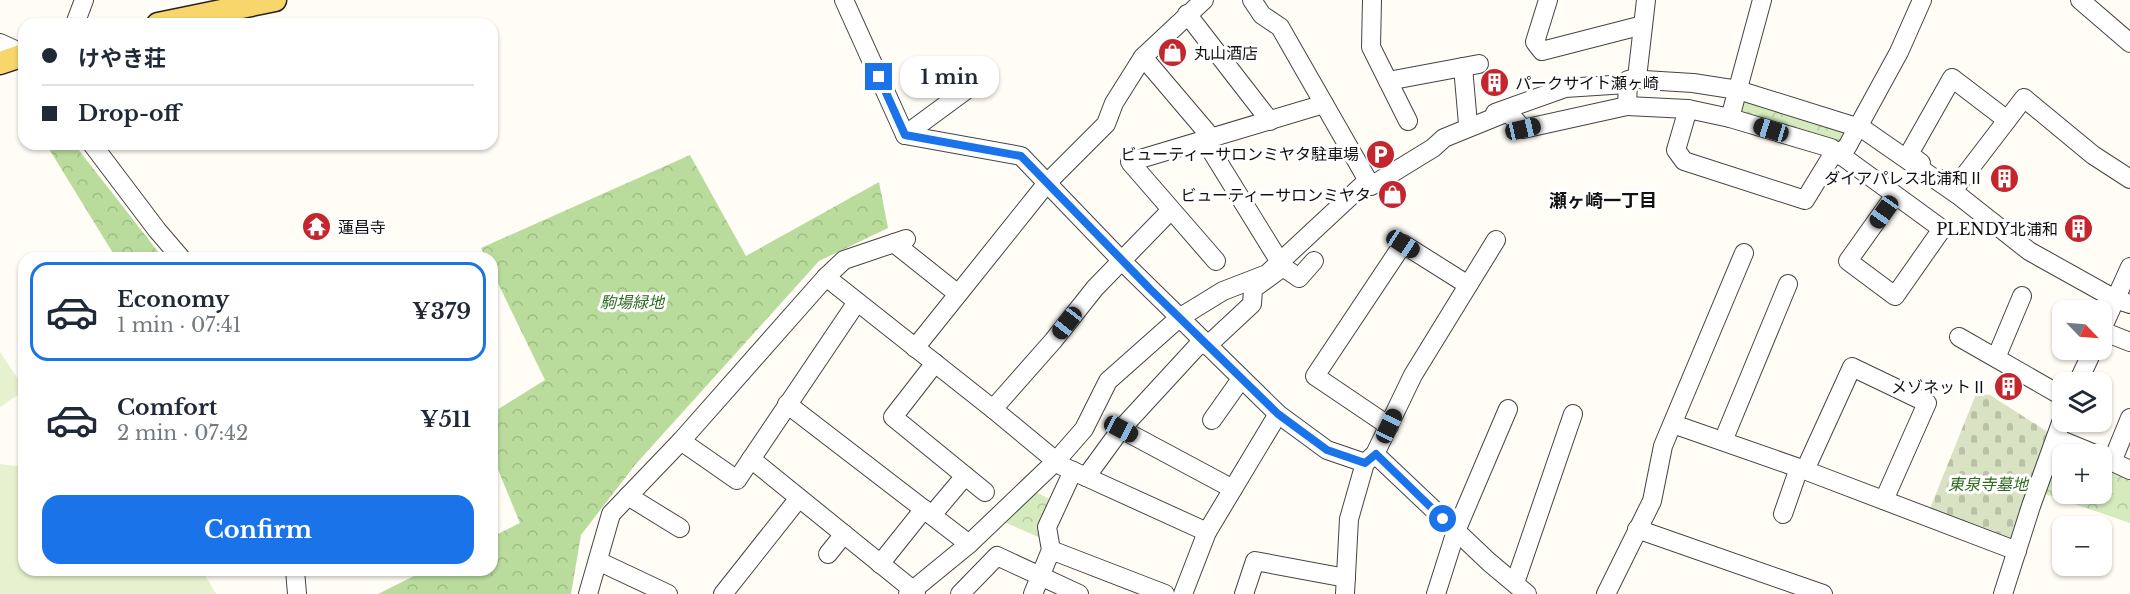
<!DOCTYPE html>
<html lang="en">
<head>
<meta charset="utf-8">
<style>
	body { margin:0; font-family:"Libre Baskerville","Noto Sans JP",serif; background:#f6f6f7; color:#1f2937; height:100vh; display:flex; flex-direction:column; font-size:22px; white-space:nowrap }
	* { box-sizing:border-box; margin:0 }
	p { font-size:20px; color:#747a83 }
	.icon { flex:none; width:33px; height:33px; fill:none; stroke:currentColor; stroke-width:2; stroke-linecap:round; stroke-linejoin:round }
	.map { position:relative; flex:1; overflow:hidden }
	.drawer { position:absolute; left:18px; top:252px; width:480px; height:324px; display:flex; flex-direction:column; background:#fff; border-radius:18px; box-shadow:0 2px 4px #0004 }
	.drawer>* { flex:none }
	.guide { position:absolute; left:18px; top:18px; width:480px; height:132px; border-radius:18px; box-shadow:0 2px 4px #0004; display:grid; align-content:center; height:132px; padding:0 24px; background:#fff }
	.needle { width:39px; rotate:115deg }
	.fabs { position:absolute; left:2052px; top:300px; display:grid; gap:12px }
	.fabs a { display:grid; place-items:center; width:60px; height:60px; border-radius:12px; background:#fff; box-shadow:0 2px 4px #0004; font-size:30px }
	.end { position:absolute; width:27px; height:27px; margin:-14px; border:8px solid #1a73e8; background:#fff; box-shadow:0 0 0 3px #fff }
	.from { border-radius:50% }
	.bubble { position:absolute; height:42px; border-radius:18px; background:#fff; box-shadow:0 2px 4px #0004; font-size:20px; font-weight:700; line-height:42px; text-align:center }
	.car { position:absolute; width:18px; height:36px; margin:-18px -9px; border-radius:8px; box-shadow:0 0 4px 2px #0007; background:linear-gradient(#222 24%,#8ab4d8 0 40%,#222 0 76%,#8ab4d8 0 86%,#222 0) }
	.guide b { display:flex; align-items:center; gap:21px; height:57px; font-size:22px }
	.guide b+b { border-top:2px solid #e0e1e3 }
	.guide i { width:15px; height:15px; background:#1f2937 }
	ul { padding:10px 0 0; list-style:none }
	li { display:flex; align-items:center; gap:18px; height:99px; margin:0 12px 9px; padding:0 12px; border:3px solid transparent; border-radius:18px }
	li div { flex:1 }
	li b { display:block; font-size:22px }
	li em { font-style:normal; font-weight:700 }
	li.on { border-color:#1a73e8 }
	li>.icon { width:54px; height:54px; stroke-width:1.5 }
	.cta { display:flex; gap:12px; margin-top:auto; padding:12px 24px }
	.cta a { flex:1; height:69px; border-radius:18px; background:#1a73e8; color:#fff; font-size:24px; font-weight:700; line-height:69px; text-align:center }
	.map>svg:first-child { display:block }
</style>
</head>
<body>
<div class="map">
<svg width="2130" height="594" viewBox="0 0 2130 594">
	<defs>
		<pattern id="forest-crowns" width="20" height="18" patternUnits="userSpaceOnUse" patternTransform="scale(1.5)"><rect width="20" height="18" fill="#b9dc9c"/><path d="M2 6a3 3 0 1 1 6 0M12 15a3 3 0 1 1 6 0" fill="none" stroke="#9ebc85"/></pattern>
		<pattern id="cemetery-stones" width="16" height="16" patternUnits="userSpaceOnUse" patternTransform="scale(1.5)"><rect width="16" height="16" fill="#d9e3c4"/><path d="M2 7V4a2 2 0 0 1 4 0v3zM10 15v-3a2 2 0 0 1 4 0v3z" fill="#b9c2a7"/></pattern>
		<pattern id="park-crowns" width="20" height="18" patternUnits="userSpaceOnUse" patternTransform="scale(1.5)"><rect width="20" height="18" fill="#d5ebbd"/><path d="M2 6a3 3 0 1 1 6 0M12 15a3 3 0 1 1 6 0" fill="none" stroke="#b6c8a1"/></pattern>
	</defs>
	<rect width="100%" height="100%" fill="#fffdf5"/>
	<!-- forest -->
	<g fill="url(#forest-crowns)">
		<polygon points="46,144 74,144 163,258 116,258"/>
		<polygon points="690,155 746,256 879,182 888,228 819,261 635,465 581,535 571,594 378,594 426,570 492,570 492,537 520,523 492,455 492,413 545,380 492,271 492,258 486,258 481,248"/>
	</g>
	<!-- cemetery -->
	<polygon fill="url(#cemetery-stones)" points="1976,394 1990,395 2051,434 2011,541 1929,511"/>
	<!-- park -->
	<g fill="url(#park-crowns)">
		<polygon points="1741,95 1852,128 1844,143 1744,117 1739,113"/>
		<polygon points="2060,445 2081,454 2062,454 2062,494 2102,494 2102,464 2130,476 2130,523 2042,493"/>
		<polygon points="1032,490 1055,502 1045,540 1002,521"/>
	</g>
	<!-- pitch -->
	<g fill="#e6f2cf">
		<polygon points="0,352 24,388 24,391 0,407"/>
		<polygon points="0,464 24,467 24,570 202,570 216,594 0,594"/>
	</g>
	<g fill="none" stroke-linecap="round" stroke-linejoin="round">
		<defs>
			<g id="minor">
				<polyline points="844,0 905,135 1021,156 1121,260 1278,414 1327,450 1365,463"/>
				<polyline points="1252,0 1262,15 1280,27 1371,186 1433,148 1444,138 1508,112 1523,129 1627,106"/>
				<polyline points="1372,0 1371,47 1408,121"/>
				<polyline points="1548,0 1535,42 1542,51 1643,25"/>
				<polyline points="2080,0 2130,43"/>
				<polyline points="1187,14 1270,121"/>
				<polyline points="75,24 84,0"/>
				<polyline points="0,43 24,54"/>
				<polyline points="1143,57 1211,137"/>
				<polyline points="1463,67 1468,124"/>
				<polyline points="1637,78 1646,0"/>
				<polyline points="1388,81 1479,64"/>
				<polyline points="1688,109 1676,150 1684,161 1805,200 1830,159 1847,147 1899,52 1922,0"/>
				<polyline points="1495,113 1565,88 1627,84"/>
				<polyline points="1730,118 1762,0"/>
				<polyline points="905,135 973,85"/>
				<polyline points="1204,139 1283,267 1253,289 1252,304 1207,346"/>
				<polyline points="92,144 157,230 181,258"/>
				<polyline points="1921,163 1909,154 1952,78 2007,120"/>
				<polyline points="1944,179 1955,188 2024,98 2093,155 2130,179"/>
				<polyline points="1895,195 1848,261 1895,296 1942,229 1831,148 1730,118 1688,109 1627,106 1628,80 1637,78 1644,80 1693,83 1738,90 1863,129 1958,195 2029,251 2115,299 2130,304"/>
				<polyline points="894,243 958,294"/>
				<polyline points="1216,261 1130,162 1324,104"/>
				<polyline points="1283,267 1299,278 1314,261"/>
				<polyline points="826,277 993,409 1062,466 1207,532"/>
				<polyline points="2102,329 2130,267"/>
				<polyline points="2102,331 2130,342"/>
				<polyline points="1959,337 2062,396"/>
				<polyline points="915,348 1047,183 1106,124 1114,103 1143,57 1204,0"/>
				<polyline points="1996,358 2022,296"/>
				<polyline points="935,363 893,417 985,492"/>
				<polyline points="2078,382 2093,350"/>
				<polyline points="787,404 969,544"/>
				<polyline points="993,409 1053,341 1095,288 1171,210"/>
				<polyline points="1212,420 1241,379"/>
				<polyline points="1673,424 1799,468 2017,551"/>
				<polyline points="1389,426 1315,376 1403,244 1468,285"/>
				<polyline points="1121,429 1233,489"/>
				<polyline points="2056,438 2095,454"/>
				<polyline points="681,441 737,480 857,302"/>
				<polyline points="1723,441 1788,284"/>
				<polyline points="1375,454 1489,562 1527,594"/>
				<polyline points="2102,457 2130,470"/>
				<polyline points="751,459 913,590 916,594"/>
				<polyline points="2112,462 2130,418"/>
				<polyline points="1805,470 1852,367 1927,403 1884,500"/>
				<polyline points="1086,477 1121,429 1202,341"/>
				<polyline points="628,496 680,528"/>
				<polyline points="1783,514 1799,468"/>
				<polyline points="932,515 965,476"/>
				<polyline points="1637,529 1823,594"/>
				<polyline points="1051,550 1165,594"/>
				<polyline points="828,554 844,534"/>
				<polyline points="598,561 668,594"/>
				<polyline points="880,564 924,509"/>
				<polyline points="295,570 297,594"/>
				<polyline points="1515,583 1573,414"/>
				<polyline points="588,594 611,514 681,441 826,277 844,260 906,239"/>
				<polyline points="723,594 799,498"/>
				<polyline points="908,594 969,544 1056,461 1084,429 1108,381 1179,318 1223,291 1267,274 1368,180"/>
				<polyline points="960,594 997,556 1079,594"/>
				<polyline points="1033,594 1051,550 1047,527 1073,471"/>
				<polyline points="1183,594 1207,532 1278,414"/>
				<polyline points="1244,594 1255,561 1346,578"/>
				<polyline points="1345,594 1349,519 1365,463 1375,454 1413,375 1496,240"/>
				<polyline points="1436,594 1456,531 1508,409"/>
				<polyline points="1606,594 1652,501 1663,446 1744,253"/>
				<polyline points="2003,594 2031,506 2062,420"/>
			</g>
			<g id="major">
				<polyline points="158,24 275,0"/>
				<polyline points="0,63 24,55"/>
			</g>
		</defs>
		<!-- minor casing -->
		<use href="#minor" stroke="#444" stroke-width="20"/>
		<!-- major casing -->
		<use href="#major" stroke="#222" stroke-width="25"/>
		<!-- minor -->
		<use href="#minor" stroke="#fff" stroke-width="18"/>
		<!-- major -->
		<use href="#major" stroke="#f9d66b" stroke-width="22"/>
	</g>
	<g fill="none" stroke-linecap="round" stroke-linejoin="round">
		<!-- route -->
		<polyline stroke="#1a73e8" stroke-width="8" points="879,77 905,135 1021,156 1150,289 1278,414 1327,450 1365,463 1376,454 1443,519"/>
	</g>
	<!-- icons -->
	<defs>
		<symbol id="shop-disc" viewBox="-11 -11 22 22"><circle r="9.5" fill="#c4262e" stroke="#fff"/><path d="M-5-2.5h2.3a2.7 3.5 0 0 1 5.4 0H5L5.5 6h-11ZM-1.5-2.5h3a1.5 2.3 0 0 0-3 0Z" fill="#fff"/></symbol>
		<symbol id="building-disc" viewBox="-11 -11 22 22"><circle r="9.5" fill="#c4262e" stroke="#fff"/><path d="M-4-6H4V6H1V3H-1V6H-4ZM-2.5-4.3h1.7v1.8h-1.7ZM.8-4.3h1.7v1.8H.8ZM-2.5-1h1.7V.8h-1.7ZM.8-1h1.7V.8H.8Z" fill="#fff"/></symbol>
		<symbol id="parking-disc" viewBox="-11 -11 22 22"><circle r="9.5" fill="#c4262e" stroke="#fff"/><path d="M-3.5-5.5H1a3.5 3.5 0 0 1 0 7H-1V5.5H-3.5ZM-1-3.4V-.6H.8a1.4 1.4 0 0 0 0-2.8Z" fill="#fff"/></symbol>
		<symbol id="temple-disc" viewBox="-11 -11 22 22"><circle r="9.5" fill="#c4262e" stroke="#fff"/><path d="M0-6L5-2H3V0L6.5 2.5H4V6H1.5V3h-3V6H-4V2.5H-6.5L-3 0V-2H-5Z" fill="#fff"/></symbol>
	</defs>
	<g fill-rule="evenodd">
		<use href="#shop-disc" x="1156" y="36" width="33" height="33"/>
		<use href="#building-disc" x="1478" y="66" width="33" height="33"/>
		<use href="#parking-disc" x="1364" y="138" width="33" height="33"/>
		<use href="#building-disc" x="1988" y="162" width="33" height="33"/>
		<use href="#shop-disc" x="1376" y="178" width="33" height="33"/>
		<use href="#temple-disc" x="300" y="210" width="33" height="33"/>
		<use href="#building-disc" x="2062" y="212" width="33" height="33"/>
		<use href="#building-disc" x="1992" y="370" width="33" height="33"/>
	</g>
	<g text-anchor="middle" stroke-width="6" stroke-linejoin="round" paint-order="stroke">
		<!-- poi labels -->
		<g font-size="16" fill="#111" stroke="#fff" text-anchor="end">
			<text x="1194" y="59" text-anchor="start">丸山酒店</text>
			<text x="1515" y="89" text-anchor="start">パークサイト瀬ヶ崎</text>
			<text x="1359" y="160">ビューティーサロンミヤタ駐車場</text>
			<text x="1984" y="184">ダイアパレス北浦和Ⅱ</text>
			<text x="1371" y="201">ビューティーサロンミヤタ</text>
			<text x="338" y="233" text-anchor="start">蓮昌寺</text>
			<text x="2058" y="235">PLENDY北浦和</text>
			<text x="1987" y="393">メゾネットⅡ</text>
		</g>
		<!-- park labels -->
		<g font-size="16" font-style="italic" fill="#2f6b1f" stroke="#fff">
			<text x="632" y="308">駒場緑地</text>
			<text x="1988" y="490">東泉寺墓地</text>
		</g>
		<!-- neighbourhood labels -->
		<g font-size="18" font-weight="bold" fill="#111" stroke="#fff">
			<text x="1603" y="207">瀬ヶ崎一丁目</text>
		</g>
	</g>
</svg>
<div class="fabs">
<a><svg class="needle" viewBox="-14 -14 28 28"><path d="M0-13l5 13h-10z" fill="#e53935"/><path d="M0 13l5-13h-10z" fill="#747a83"/></svg></a>
<a><svg class="icon" aria-label="layers" viewBox="0 0 24 24"><path d="M12 4l9 5-9 5-9-5zM3 14l9 5 9-5"/></svg></a>
<a>+</a>
<a>−</a>
</div>
<i class="end from" style="left:1443px;top:519px"></i>
<i class="end" style="left:879px;top:77px"></i>
<div class="bubble" style="left:900px;top:56px;width:99px">1 min</div>
<i class="car" style="left:1523px;top:129px;rotate:77deg"></i>
<i class="car" style="left:1771px;top:130px;rotate:287deg"></i>
<i class="car" style="left:1884px;top:212px;rotate:215deg"></i>
<i class="car" style="left:1403px;top:244px;rotate:123deg"></i>
<i class="car" style="left:1067px;top:323px;rotate:218deg"></i>
<i class="car" style="left:1389px;top:426px;rotate:25deg"></i>
<i class="car" style="left:1121px;top:429px;rotate:118deg"></i>
<div class="guide">
<b><i class="from"></i>けやき荘</b>
<b><i></i>Drop-off</b>
</div>
<section class="drawer">
<ul>
<li class="on"><svg class="icon" aria-label="car" viewBox="0 0 24 24"><path d="M5 17H2v-5l4-1 3-4h7l3 4 3 1v5h-3M9 17h6M6 11h13"/><circle cx="7" cy="17" r="2"/><circle cx="17" cy="17" r="2"/></svg><div><b>Economy</b><p>1 min · 07:41</p></div><em>¥379</em></li>
<li><svg class="icon" aria-label="car" viewBox="0 0 24 24"><path d="M5 17H2v-5l4-1 3-4h7l3 4 3 1v5h-3M9 17h6M6 11h13"/><circle cx="7" cy="17" r="2"/><circle cx="17" cy="17" r="2"/></svg><div><b>Comfort</b><p>2 min · 07:42</p></div><em>¥511</em></li>
</ul>
<div class="cta"><a>Confirm</a></div>
</section>
</div>
</body>
</html>
